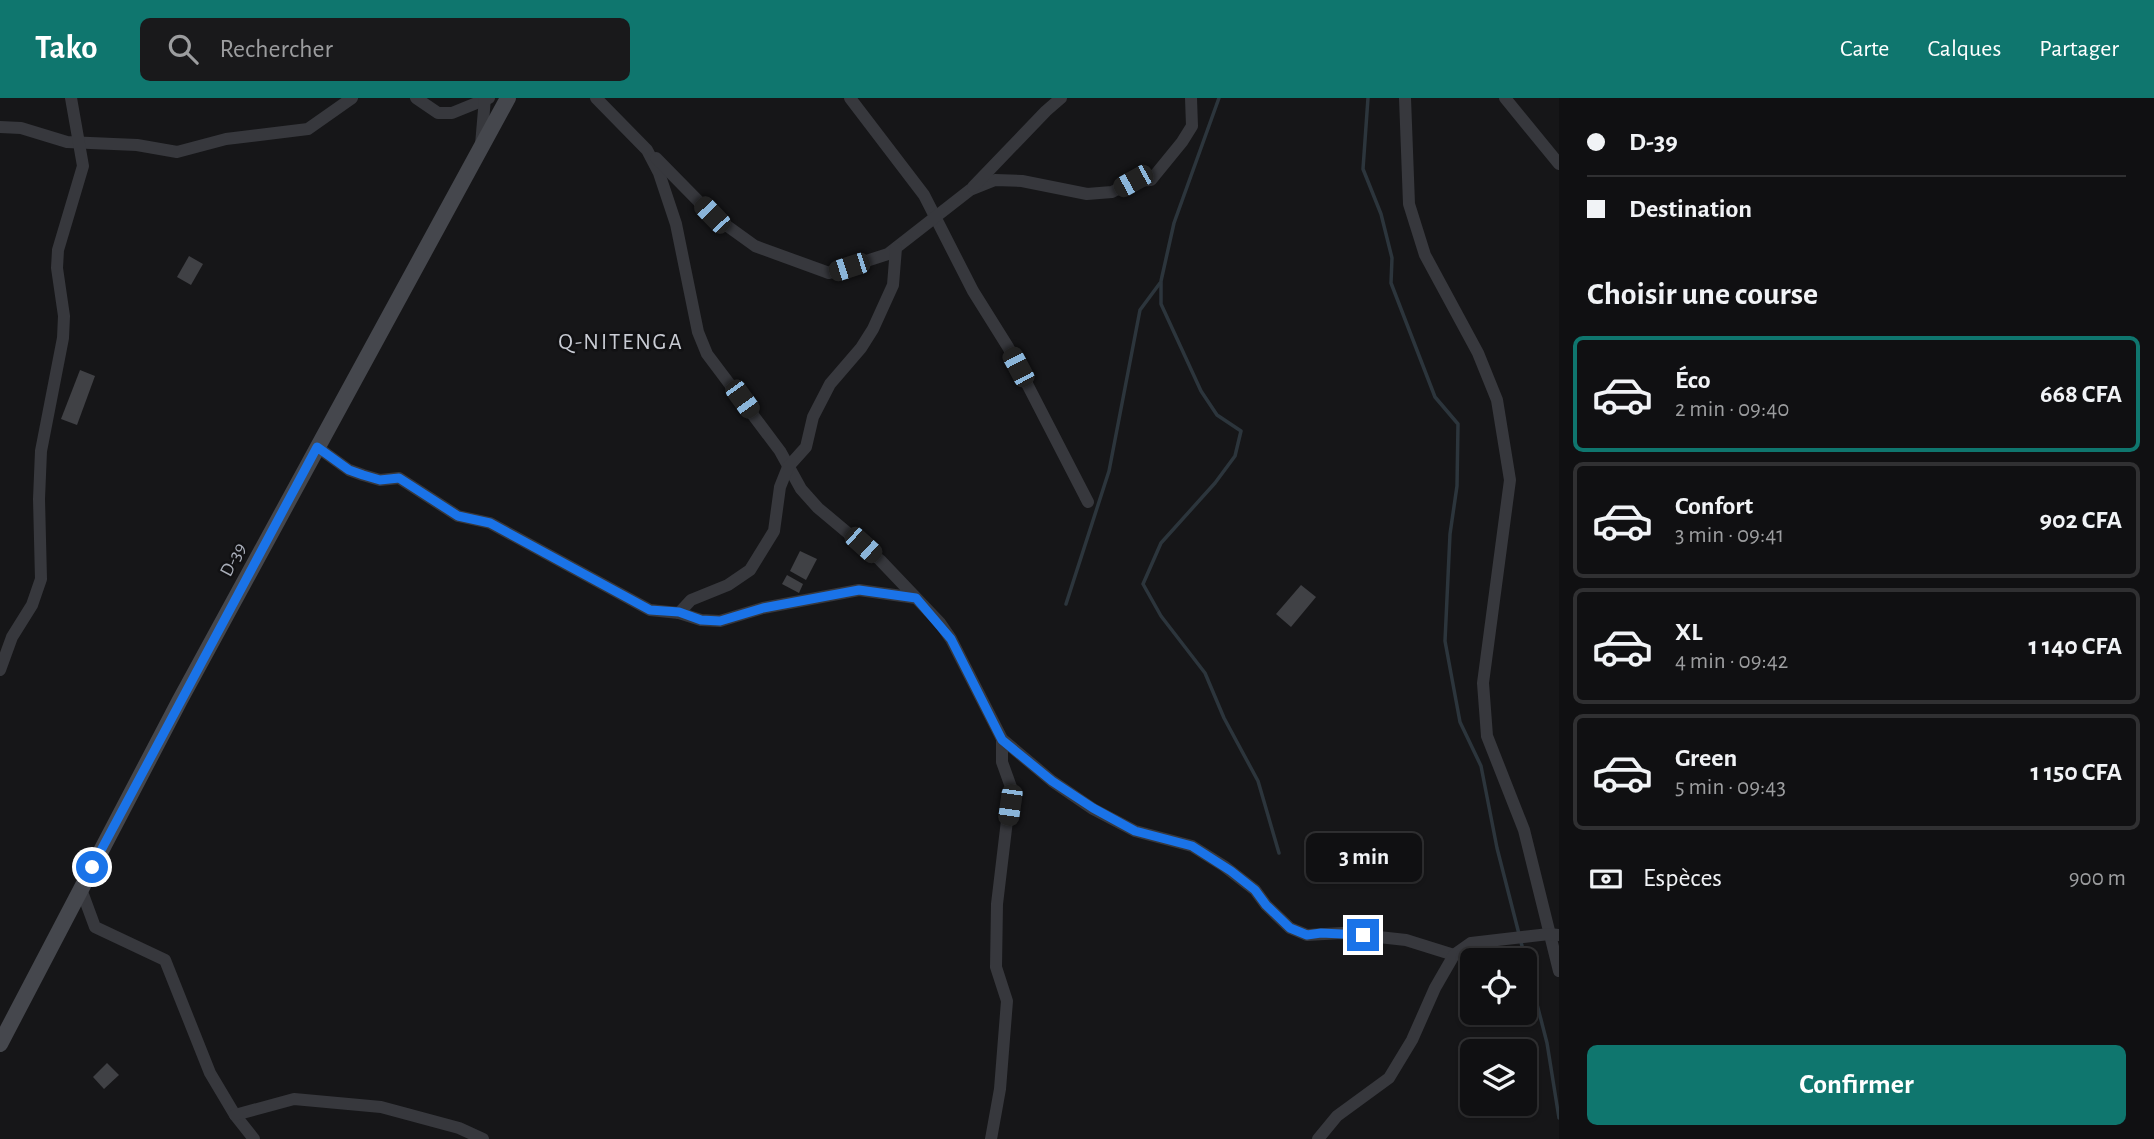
<!DOCTYPE html>
<html lang="fr">
<head>
<meta charset="utf-8">
<style>
	body { margin:0; font-family:"Alegreya Sans",sans-serif; background:#19191b; color:#f1f3f6; height:100vh; display:flex; flex-direction:column; font-size:26px; white-space:nowrap }
	* { box-sizing:border-box; margin:0 }
	p { font-size:23px; color:#9c9d9f }
	.icon { flex:none; width:38px; height:38px; fill:none; stroke:currentColor; stroke-width:2; stroke-linecap:round; stroke-linejoin:round }
	.map { position:relative; flex:1; overflow:hidden }
	.details { display:flex; flex-direction:column; background:#101012; width:595px }
	.details>* { flex:none }
	.guide { display:grid; align-content:center; height:154px; padding:0 28px; background:#101012 }
	.controls { position:absolute; left:1460px; top:850px; display:grid; gap:14px }
	.controls a { display:grid; place-items:center; width:77px; height:77px; border-radius:10px; background:#101012; box-shadow:0 2px 5px #0004,0 0 0 2px #303032; font-size:35px }
	.end { position:absolute; width:32px; height:32px; margin:-16px; border:9px solid #1a73e8; background:#fff; box-shadow:0 0 0 4px #fff }
	.from { border-radius:50% }
	.bubble { position:absolute; height:49px; border-radius:10px; background:#101012; box-shadow:0 2px 5px #0004,0 0 0 2px #303032; font-size:23px; font-weight:700; line-height:49px; text-align:center }
	.car { position:absolute; width:21px; height:42px; margin:-21px -10px; border-radius:9px; box-shadow:0 0 5px 2px #0007; background:linear-gradient(#222 24%,#8ab4d8 0 40%,#222 0 76%,#8ab4d8 0 86%,#222 0) }
	.guide b { display:flex; align-items:center; gap:24px; height:66px; font-size:26px }
	.guide b+b { border-top:2px solid #303032 }
	.guide i { width:18px; height:18px; background:#f1f3f6 }
	ul { padding:0; list-style:none }
	li { display:flex; align-items:center; gap:21px; height:116px; margin:0 14px 10px; padding:0 14px; border:4px solid #303032; border-radius:10px }
	li div { flex:1 }
	li b { display:block; font-size:26px }
	li em { font-style:normal; font-weight:700 }
	li.on { border-color:#0f766e }
	li>.icon { width:63px; height:63px; stroke-width:1.5 }
	h2 { padding:0 28px; font-size:32px; line-height:84px }
	.pay { display:flex; align-items:center; gap:18px; height:77px; padding:0 28px; font-size:26px }
	.pay p { margin-inline-start:auto }
	.button { display:flex; gap:14px; margin-top:auto; padding:14px 28px }
	.button a { flex:1; height:80px; border-radius:10px; background:#0f766e; color:#fff; font-size:28px; font-weight:700; line-height:80px; text-align:center }
	header { display:flex; align-items:center; gap:42px; box-sizing:border-box; height:98px; padding:0 35px; background:#0f766e; color:#fff }
	header strong { font-size:33px }
	nav { display:flex; gap:38px; margin-inline-start:auto; font-size:24px }
	.search { width:490px; height:63px; background:#19191b; display:flex; align-items:center; gap:18px; box-sizing:border-box; padding:0 24px; border-radius:10px; color:#9c9d9f; font-size:26px }
	main { display:flex; flex:1; min-height:0 }
	.map>svg:first-child { display:block }
</style>
</head>
<body>
<header>
<strong>Tako</strong>
<div class="search"><svg class="icon" aria-label="search" viewBox="0 0 24 24"><circle cx="10" cy="10" r="6"/><path d="M15 15l6 6"/></svg>Rechercher</div>
<nav><a>Carte</a><a>Calques</a><a>Partager</a></nav>
</header>
<main>
<div class="map">
<svg width="1559" height="1041" viewBox="0 0 1559 1041">
	<rect width="100%" height="100%" fill="#161618"/>
	<g fill="none" stroke-linecap="round" stroke-linejoin="round">
		<!-- stream -->
		<g stroke="#2c353c" stroke-width="3.5">
			<polyline points="1219,0 1174,125 1161,183 1161,206 1201,293 1217,317 1241,333 1235,358 1215,385 1161,445 1143,486 1161,518 1205,575 1224,620 1258,683 1279,755"/>
			<polyline points="1368,0 1363,71 1381,116 1392,160 1391,185 1435,299 1458,326 1457,388 1450,436 1445,543 1460,624 1481,668 1497,750 1519,836"/>
			<polyline points="1066,506 1109,373 1140,212 1160,185"/>
			<polyline points="1521,844 1547,945 1559,1020"/>
		</g>
	</g>
	<!-- building -->
	<g fill="#404145">
		<polygon points="189,158 203,166 191,187 177,179"/>
		<polygon points="80,272 95,278 77,327 61,321"/>
		<polygon points="800,453 817,461 806,482 790,473"/>
		<polygon points="787,477 803,486 799,495 782,486"/>
		<polygon points="1301,487 1316,499 1291,529 1276,516"/>
		<polygon points="107,965 119,977 104,991 93,979"/>
	</g>
	<g fill="none" stroke-linecap="round" stroke-linejoin="round">
		<!-- minor -->
		<g stroke="#37383d" stroke-width="12">
			<polyline points="416,0 438,15 452,15 489,0"/>
			<polyline points="596,0 647,52 659,75 676,126 698,234 707,256 780,353 801,391 818,410 880,462 940,525 951,541 1002,641 1002,664 1011,689 997,806 996,869 1007,903 1000,991 991,1041"/>
			<polyline points="850,0 924,97 973,193 1008,249 1088,404"/>
			<polyline points="1405,0 1409,106 1425,157 1478,255 1497,302 1510,382 1483,585 1487,638 1524,732 1559,873"/>
			<polyline points="1505,0 1559,66"/>
			<polyline points="0,29 21,30 67,44 137,47 177,54 226,41 308,31 352,0"/>
			<polyline points="481,47 485,0"/>
			<polyline points="656,60 712,117 755,148 829,175 888,156 970,92 995,82 1022,83 1087,96 1112,94 1133,83 1151,82 1182,44 1192,28 1191,0"/>
			<polyline points="973,89 1046,13 1061,0"/>
			<polyline points="317,349 349,372 363,377 380,382 399,380 458,418 490,425 650,512 679,515 701,522 720,523 763,510 859,492 916,500"/>
			<polyline points="679,515 691,502 728,487 750,472 774,433 780,389 788,369 806,349 813,319 830,286 861,250 873,231 893,187 896,150"/>
			<polyline points="0,572 12,539 32,507 41,481 39,401 41,353 63,240 64,218 57,170 58,152 83,68 71,0"/>
			<polyline points="1002,641 1052,683 1093,711 1135,733 1192,748 1224,768 1255,792 1266,807 1290,830 1307,837 1342,835 1406,842 1454,857"/>
			<polyline points="81,791 95,829 165,862 210,975 235,1017 254,1041"/>
			<polyline points="235,1017 294,1001 381,1009 459,1030 483,1041"/>
			<polyline points="1318,1041 1337,1018 1389,980 1412,942 1435,890 1454,857 1471,845 1549,836 1559,837"/>
		</g>
		<!-- secondary -->
		<polyline stroke="#45474d" stroke-width="16" points="0,946 180,602 508,0"/>
	</g>
	<g fill="none" stroke-linecap="round" stroke-linejoin="round">
		<!-- route -->
		<polyline stroke="#1a73e8" stroke-width="9" points="92,769 317,349 349,372 363,377 380,382 399,380 458,418 490,425 650,512 679,514 701,522 720,523 763,510 859,492 916,500 951,541 1002,642 1052,683 1093,710 1135,733 1192,748 1231,773 1255,792 1266,807 1290,830 1307,837 1321,835 1363,837"/>
	</g>
	<g text-anchor="middle" stroke-width="5" stroke-linejoin="round" paint-order="stroke">
		<!-- street labels -->
		<g font-size="19" fill="#a8adb8" stroke="#111113">
			<text transform="translate(232 461) rotate(-62)" y="7">D-39</text>
		</g>
		<!-- quarter labels -->
		<g font-size="23" letter-spacing="2" fill="#c9ccd4" stroke="#111113">
			<text x="621" y="251">Q-NITENGA</text>
		</g>
	</g>
</svg>
<div class="controls">
<a><svg class="icon" aria-label="locate" viewBox="0 0 24 24"><circle cx="12" cy="12" r="6"/><path d="M12 2v4M12 18v4M2 12h4M18 12h4"/></svg></a>
<a><svg class="icon" aria-label="layers" viewBox="0 0 24 24"><path d="M12 4l9 5-9 5-9-5zM3 14l9 5 9-5"/></svg></a>
</div>
<i class="end from" style="left:92px;top:769px"></i>
<i class="end" style="left:1363px;top:837px"></i>
<div class="bubble" style="left:1306px;top:735px;width:116px">3 min</div>
<i class="car" style="left:1133px;top:83px;rotate:241deg"></i>
<i class="car" style="left:712px;top:117px;rotate:316deg"></i>
<i class="car" style="left:849px;top:169px;rotate:252deg"></i>
<i class="car" style="left:1018px;top:269px;rotate:332deg"></i>
<i class="car" style="left:742px;top:301px;rotate:144deg"></i>
<i class="car" style="left:863px;top:447px;rotate:132deg"></i>
<i class="car" style="left:1010px;top:707px;rotate:188deg"></i>
</div>
<section class="details">
<div class="guide">
<b><i class="from"></i>D-39</b>
<b><i></i>Destination</b>
</div>
<h2>Choisir une course</h2>
<ul>
<li class="on"><svg class="icon" aria-label="car" viewBox="0 0 24 24"><path d="M5 17H2v-5l4-1 3-4h7l3 4 3 1v5h-3M9 17h6M6 11h13"/><circle cx="7" cy="17" r="2"/><circle cx="17" cy="17" r="2"/></svg><div><b>Éco</b><p>2 min · 09:40</p></div><em>668 CFA</em></li>
<li><svg class="icon" aria-label="car" viewBox="0 0 24 24"><path d="M5 17H2v-5l4-1 3-4h7l3 4 3 1v5h-3M9 17h6M6 11h13"/><circle cx="7" cy="17" r="2"/><circle cx="17" cy="17" r="2"/></svg><div><b>Confort</b><p>3 min · 09:41</p></div><em>902 CFA</em></li>
<li><svg class="icon" aria-label="car" viewBox="0 0 24 24"><path d="M5 17H2v-5l4-1 3-4h7l3 4 3 1v5h-3M9 17h6M6 11h13"/><circle cx="7" cy="17" r="2"/><circle cx="17" cy="17" r="2"/></svg><div><b>XL</b><p>4 min · 09:42</p></div><em>1 140 CFA</em></li>
<li><svg class="icon" aria-label="car" viewBox="0 0 24 24"><path d="M5 17H2v-5l4-1 3-4h7l3 4 3 1v5h-3M9 17h6M6 11h13"/><circle cx="7" cy="17" r="2"/><circle cx="17" cy="17" r="2"/></svg><div><b>Green</b><p>5 min · 09:43</p></div><em>1 150 CFA</em></li>
</ul>
<div class="pay"><svg class="icon" aria-label="cash" viewBox="0 0 24 24"><path d="M3 7h18v10H3z"/><circle cx="12" cy="12" r="2"/></svg>Espèces<p>900 m</p></div>
<div class="button"><a>Confirmer</a></div>
</section>
</main>
</body>
</html>
